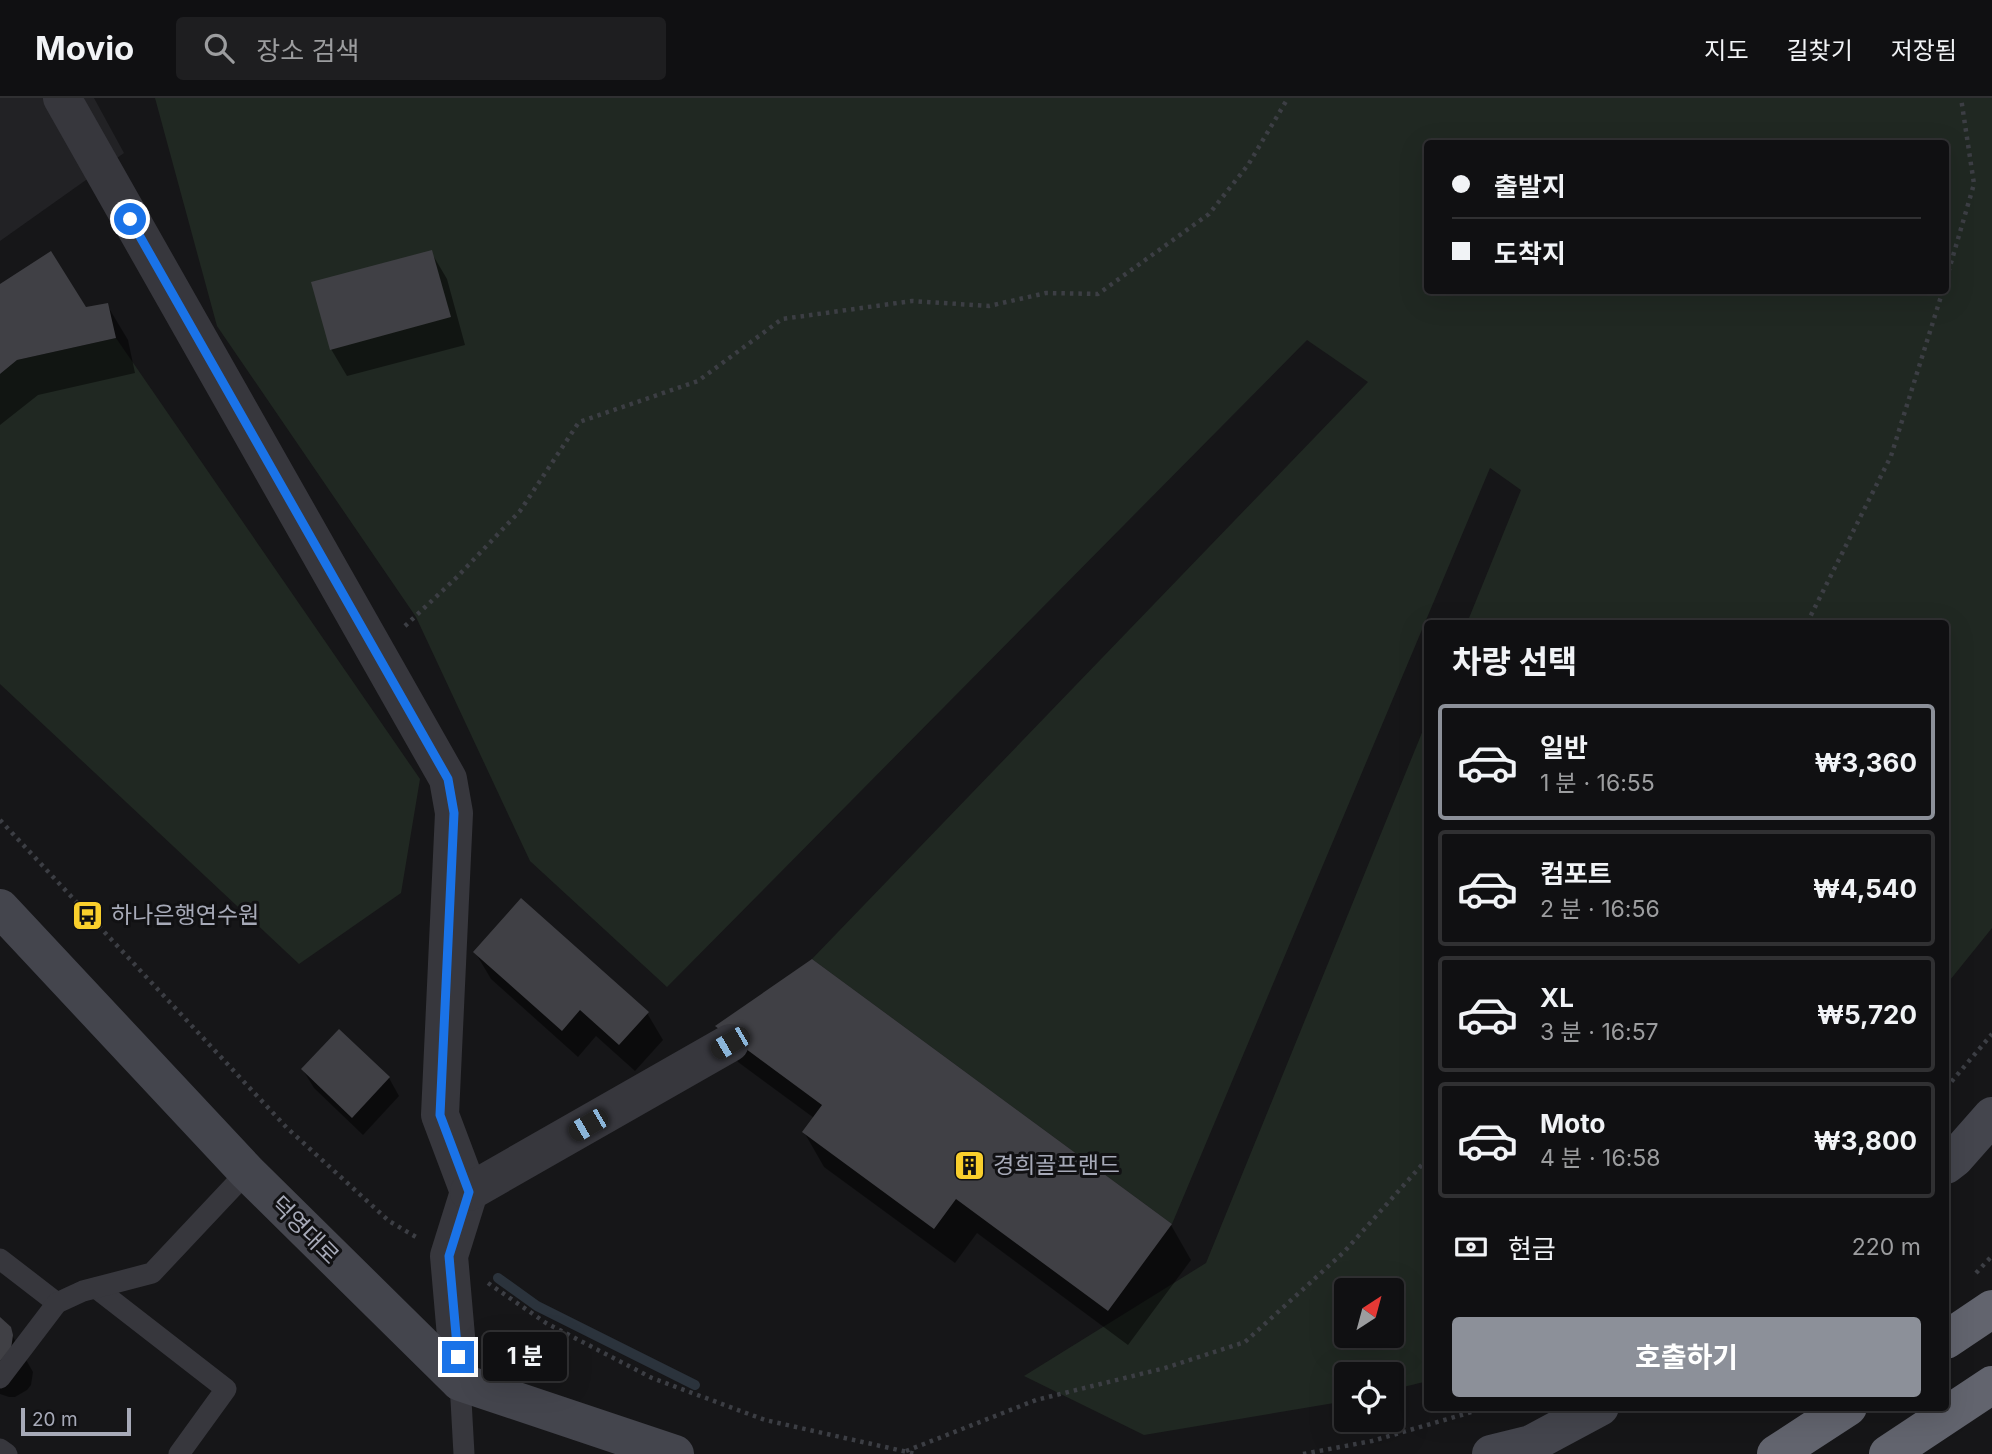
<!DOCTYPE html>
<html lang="ko">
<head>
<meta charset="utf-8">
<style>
	body { margin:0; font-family:Inter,"Noto Sans KR",sans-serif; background:#1e1e20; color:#f1f3f6; height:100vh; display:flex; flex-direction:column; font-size:26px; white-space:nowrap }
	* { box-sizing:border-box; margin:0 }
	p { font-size:23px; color:#9c9d9f }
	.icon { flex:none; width:38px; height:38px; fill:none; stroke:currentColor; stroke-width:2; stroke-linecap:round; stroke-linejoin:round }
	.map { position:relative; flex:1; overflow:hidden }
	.sheet { position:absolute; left:1424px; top:522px; width:525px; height:791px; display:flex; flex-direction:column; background:#101012; border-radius:7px; box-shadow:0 7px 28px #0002,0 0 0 2px #303032 }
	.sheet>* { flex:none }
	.hud { position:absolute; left:1424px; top:42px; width:525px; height:154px; border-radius:7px; box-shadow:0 7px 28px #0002,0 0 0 2px #303032; display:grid; align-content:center; height:154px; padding:0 28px; background:#101012 }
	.needle { width:46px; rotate:36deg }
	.controls { position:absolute; left:1334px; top:1180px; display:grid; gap:14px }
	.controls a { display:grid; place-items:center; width:70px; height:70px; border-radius:7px; background:#101012; box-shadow:0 7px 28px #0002,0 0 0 2px #303032; font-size:35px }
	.scale { position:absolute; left:21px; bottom:18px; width:110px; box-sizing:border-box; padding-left:7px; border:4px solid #a7aab8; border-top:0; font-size:19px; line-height:24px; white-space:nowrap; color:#a7aab8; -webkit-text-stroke:5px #111113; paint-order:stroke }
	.end { position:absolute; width:32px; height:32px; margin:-16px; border:9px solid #1a73e8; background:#fff; box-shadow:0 0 0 4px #fff }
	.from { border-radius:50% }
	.bubble { position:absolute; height:49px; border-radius:7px; background:#101012; box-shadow:0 7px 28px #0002,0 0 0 2px #303032; font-size:23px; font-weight:700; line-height:49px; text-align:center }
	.car { position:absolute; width:21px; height:42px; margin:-21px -10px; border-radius:9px; box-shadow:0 0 5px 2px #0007; background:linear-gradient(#222 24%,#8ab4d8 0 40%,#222 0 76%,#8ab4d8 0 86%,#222 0) }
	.hud b { display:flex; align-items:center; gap:24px; height:66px; font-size:26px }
	.hud b+b { border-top:2px solid #303032 }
	.hud i { width:18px; height:18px; background:#f1f3f6 }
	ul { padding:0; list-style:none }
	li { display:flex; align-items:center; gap:21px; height:116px; margin:0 14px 10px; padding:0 14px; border:4px solid #303032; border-radius:7px }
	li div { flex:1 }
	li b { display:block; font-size:26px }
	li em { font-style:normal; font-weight:700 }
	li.current { border-color:#8c9099 }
	li>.icon { width:63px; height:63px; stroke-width:1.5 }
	h2 { padding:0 28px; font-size:32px; line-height:84px }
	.pay { display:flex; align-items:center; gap:18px; height:77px; padding:0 28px; font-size:26px }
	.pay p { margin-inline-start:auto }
	.action { display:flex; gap:14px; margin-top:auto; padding:14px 28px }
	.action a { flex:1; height:80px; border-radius:7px; background:#8c9099; color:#fff; font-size:28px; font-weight:700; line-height:80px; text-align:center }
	header { display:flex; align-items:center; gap:42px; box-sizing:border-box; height:98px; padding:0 35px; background:#101012; border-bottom:2px solid #303032 }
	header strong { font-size:33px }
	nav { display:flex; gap:38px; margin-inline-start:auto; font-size:24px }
	.search { width:490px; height:63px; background:#1e1e20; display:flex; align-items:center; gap:18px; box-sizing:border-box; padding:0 24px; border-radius:7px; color:#9c9d9f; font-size:26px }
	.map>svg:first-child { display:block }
</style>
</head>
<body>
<header>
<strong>Movio</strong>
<div class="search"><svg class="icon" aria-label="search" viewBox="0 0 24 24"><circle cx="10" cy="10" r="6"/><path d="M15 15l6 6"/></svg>장소 검색</div>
<nav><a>지도</a><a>길찾기</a><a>저장됨</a></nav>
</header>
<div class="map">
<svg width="1992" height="1356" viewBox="0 0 1992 1356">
	<rect width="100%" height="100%" fill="#161618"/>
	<!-- built -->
	<polygon fill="#222225" points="0,0 94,0 124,55 0,143"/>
	<!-- green -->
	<g fill="#202822" fill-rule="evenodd">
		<path d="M155,0H1992V830L1946,887V525H1467L1521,392L1490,370L1172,1126L812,861L1368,284L1307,242L667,889L530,763L416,519L217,228ZM1428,46H1946V192H1428Z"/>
		<polygon points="116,240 420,681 401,795 299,866 0,586 0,276 17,262"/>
		<path d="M1428,620V1283L1391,1292V1276H1346V1303L1144,1337L1024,1278L1206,1165ZM1346,1192H1391V1237H1346Z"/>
	</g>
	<!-- shadow -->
	<g fill="#0007">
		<polygon points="431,154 447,181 465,247 347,278 331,251"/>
		<polygon points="0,188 85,211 107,207 128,242 135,275 38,297 0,327"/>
		<polygon points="475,854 647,915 663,942 635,973 596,938 578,959 491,881"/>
		<polygon points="717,929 1171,1127 1191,1162 1128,1247 977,1135 955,1165 824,1069 804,1034 814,1020 738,964"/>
		<polygon points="339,933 389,980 399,998 363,1037 314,990 303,972"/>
		<polygon points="0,1221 5,1225 33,1274 31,1287 27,1292 15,1299 9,1299 0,1296"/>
	</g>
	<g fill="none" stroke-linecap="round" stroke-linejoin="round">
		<!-- stream -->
		<polyline stroke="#2b333c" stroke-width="10" points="498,1180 537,1208 695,1287"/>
	</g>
	<!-- building -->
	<g fill="#404045">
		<polygon points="432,152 451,219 330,252 311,184"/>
		<polygon points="51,153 86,209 108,205 116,240 17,262 0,276 0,186"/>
		<polygon points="521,800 649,914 619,947 580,912 562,933 473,854"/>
		<polygon points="812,861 1172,1126 1108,1213 956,1101 934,1131 802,1034 822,1007 715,928"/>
		<polygon points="339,931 390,979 352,1020 301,971"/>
		<polygon points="0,1219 11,1229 13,1237 11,1251 0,1263"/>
	</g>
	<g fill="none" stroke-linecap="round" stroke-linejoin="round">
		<!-- path -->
		<g stroke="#3c3e44" stroke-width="4.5" stroke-dasharray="3.5 5" stroke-linecap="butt">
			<polyline points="1946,182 1974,86 1961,0"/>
			<polyline points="1807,525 1891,358 1943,192"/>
			<polyline points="405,528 457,479 520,413 579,324 698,283 782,221 912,203 989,208 1046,195 1098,196 1209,116 1248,67 1288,0"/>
			<polyline points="0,722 287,1030 389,1123 416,1139"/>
			<polyline points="1946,990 1992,936"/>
			<polyline points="1976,1175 1992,1158"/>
			<polyline points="488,1185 546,1225 652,1280 765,1322 916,1356"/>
			<polyline points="906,1353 1036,1302 1165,1270 1245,1244 1344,1154 1428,1060"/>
			<polyline points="1303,1356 1372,1343 1489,1309"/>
		</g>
		<!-- lane -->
		<g stroke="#37373d" stroke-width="21">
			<polyline points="0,1161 57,1205"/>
			<polyline points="96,1190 226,1291 179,1356"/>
			<polyline points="0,1280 57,1205 83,1193 152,1175 247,1074"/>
			<polyline points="460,1284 464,1356"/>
			<polyline points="0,1351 7,1356"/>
		</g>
		<!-- street -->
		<g stroke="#37373d" stroke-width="38">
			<polyline points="62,0 448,681 454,715 440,1017 469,1094 449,1158 460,1284"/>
			<polyline points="469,1094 730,945"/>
		</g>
		<!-- secondary -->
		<g stroke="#44454d" stroke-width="38">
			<polyline points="0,810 247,1074 460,1284 675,1356"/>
			<polyline points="1946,1067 1955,1060 1992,1018"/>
			<polyline points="1491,1356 1531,1346 1600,1309"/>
		</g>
		<!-- highway -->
		<g stroke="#62646e" stroke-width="38">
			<polyline points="1946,1242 1992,1211"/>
			<polyline points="1888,1356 1992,1287"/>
		</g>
		<!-- highway-bridge -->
		<polyline stroke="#62646e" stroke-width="38" points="1776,1356 1848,1309"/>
	</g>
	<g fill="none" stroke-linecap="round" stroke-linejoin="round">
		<!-- route -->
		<polyline stroke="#1a73e8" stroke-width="9" points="130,121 448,681 454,715 440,1017 469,1094 449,1158 458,1259"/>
	</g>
	<!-- icons -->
	<defs>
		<symbol id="bus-square" viewBox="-11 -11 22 22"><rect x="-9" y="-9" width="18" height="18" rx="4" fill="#f9cf2c" stroke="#111113"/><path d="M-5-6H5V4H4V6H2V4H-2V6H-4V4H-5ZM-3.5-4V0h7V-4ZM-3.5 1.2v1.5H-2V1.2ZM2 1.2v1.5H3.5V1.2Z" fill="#111"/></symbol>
		<symbol id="building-square" viewBox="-11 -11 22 22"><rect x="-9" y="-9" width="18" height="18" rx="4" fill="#f9cf2c" stroke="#111113"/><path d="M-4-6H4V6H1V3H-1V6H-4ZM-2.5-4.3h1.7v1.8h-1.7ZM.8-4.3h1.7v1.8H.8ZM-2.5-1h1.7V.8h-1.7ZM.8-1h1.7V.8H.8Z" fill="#111"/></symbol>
	</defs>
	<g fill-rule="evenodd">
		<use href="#bus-square" x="70" y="800" width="35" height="35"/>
		<use href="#building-square" x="952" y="1050" width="35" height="35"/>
	</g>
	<g text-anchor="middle" stroke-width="6" stroke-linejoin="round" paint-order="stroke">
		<!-- poi labels -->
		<g font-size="23" fill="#a7aab8" stroke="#111113" text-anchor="start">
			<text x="111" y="825">하나은행연수원</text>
			<text x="993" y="1075">경희골프랜드</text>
		</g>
		<!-- street labels -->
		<g font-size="23" fill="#a7aab8" stroke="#111113">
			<text transform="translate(305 1132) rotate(45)" y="8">덕영대로</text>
		</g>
	</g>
</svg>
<div class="controls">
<a><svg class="needle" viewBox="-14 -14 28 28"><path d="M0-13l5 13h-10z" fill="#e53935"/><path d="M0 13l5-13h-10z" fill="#9c9d9f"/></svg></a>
<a><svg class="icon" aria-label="locate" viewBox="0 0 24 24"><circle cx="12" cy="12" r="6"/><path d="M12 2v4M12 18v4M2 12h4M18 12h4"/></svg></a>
</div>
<div class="scale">20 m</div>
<i class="end from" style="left:130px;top:121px"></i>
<i class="end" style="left:458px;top:1259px"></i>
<div class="bubble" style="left:483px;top:1234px;width:84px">1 분</div>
<i class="car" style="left:730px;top:945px;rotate:240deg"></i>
<i class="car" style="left:588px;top:1027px;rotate:240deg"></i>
<div class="hud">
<b><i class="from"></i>출발지</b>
<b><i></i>도착지</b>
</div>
<section class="sheet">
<h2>차량 선택</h2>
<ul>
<li class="current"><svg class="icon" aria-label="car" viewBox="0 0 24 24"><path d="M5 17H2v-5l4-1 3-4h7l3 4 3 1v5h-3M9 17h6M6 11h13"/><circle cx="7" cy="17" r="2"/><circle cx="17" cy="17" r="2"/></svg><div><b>일반</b><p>1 분 · 16:55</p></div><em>₩3,360</em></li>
<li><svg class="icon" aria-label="car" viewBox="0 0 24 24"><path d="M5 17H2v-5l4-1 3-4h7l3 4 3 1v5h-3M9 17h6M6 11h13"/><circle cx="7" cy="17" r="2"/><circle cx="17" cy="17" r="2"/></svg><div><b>컴포트</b><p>2 분 · 16:56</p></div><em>₩4,540</em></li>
<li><svg class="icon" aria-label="car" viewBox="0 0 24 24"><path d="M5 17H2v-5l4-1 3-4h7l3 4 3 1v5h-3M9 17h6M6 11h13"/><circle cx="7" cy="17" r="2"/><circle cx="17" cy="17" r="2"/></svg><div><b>XL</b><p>3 분 · 16:57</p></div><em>₩5,720</em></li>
<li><svg class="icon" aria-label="car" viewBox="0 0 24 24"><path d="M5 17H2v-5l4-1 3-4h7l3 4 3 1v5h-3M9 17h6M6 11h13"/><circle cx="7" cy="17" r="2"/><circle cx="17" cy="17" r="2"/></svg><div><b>Moto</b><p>4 분 · 16:58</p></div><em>₩3,800</em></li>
</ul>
<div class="pay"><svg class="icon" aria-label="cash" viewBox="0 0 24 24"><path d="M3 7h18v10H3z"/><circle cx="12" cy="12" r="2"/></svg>현금<p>220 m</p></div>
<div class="action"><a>호출하기</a></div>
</section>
</div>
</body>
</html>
